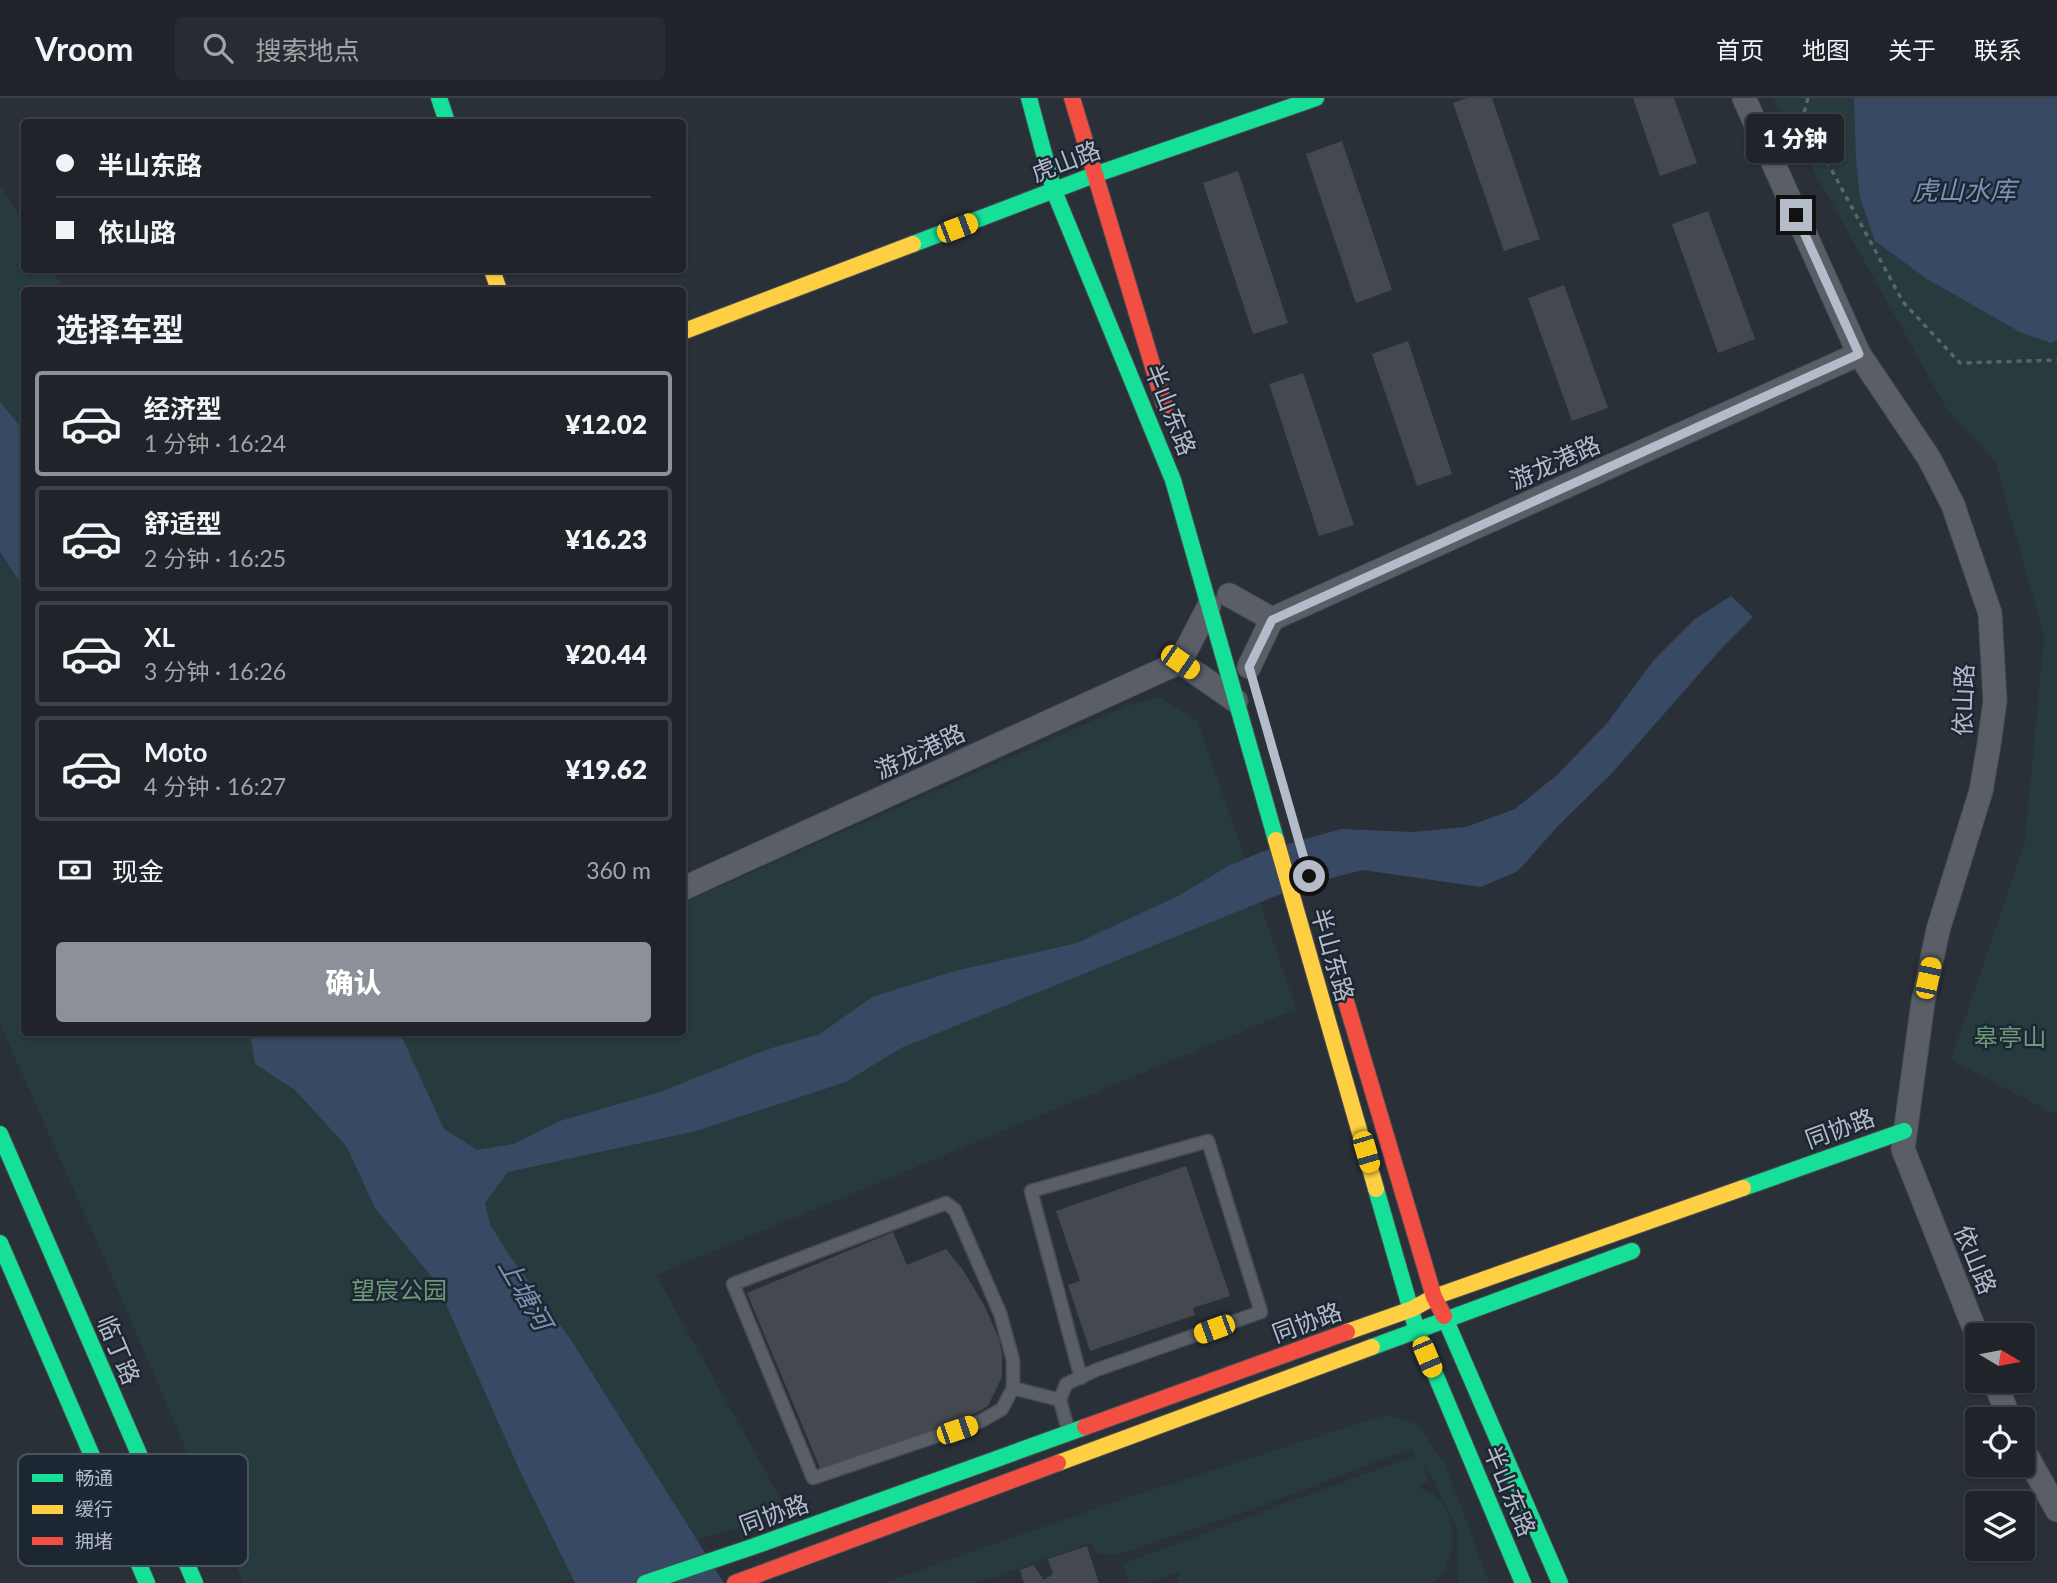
<!DOCTYPE html>
<html lang="zh">
<head>
<meta charset="utf-8">
<style>
	body { margin:0; font-family:Lato,"Noto Sans SC",sans-serif; background:#282c32; color:#f1f3f6; height:100vh; display:flex; flex-direction:column; font-size:26px; white-space:nowrap }
	* { box-sizing:border-box; margin:0 }
	p { font-size:23px; color:#a2a4a8 }
	.icon { flex:none; width:38px; height:38px; fill:none; stroke:currentColor; stroke-width:2; stroke-linecap:round; stroke-linejoin:round }
	.map { position:relative; flex:1; overflow:hidden }
	.panel { position:absolute; left:21px; top:189px; width:665px; height:749px; display:flex; flex-direction:column; background:#20242a; border-radius:7px; box-shadow:0 2px 5px #0004,0 0 0 2px #3d4147 }
	.panel>* { flex:none }
	.banner { position:absolute; left:21px; top:21px; width:665px; height:154px; border-radius:7px; box-shadow:0 2px 5px #0004,0 0 0 2px #3d4147; display:grid; align-content:center; height:154px; padding:0 35px; background:#20242a }
	.needle { width:46px; rotate:100deg }
	.buttons { position:absolute; left:1965px; top:1225px; display:grid; gap:14px }
	.buttons a { display:grid; place-items:center; width:70px; height:70px; border-radius:7px; background:#20242a; box-shadow:0 2px 5px #0004,0 0 0 2px #3d4147; font-size:35px }
	.end { position:absolute; width:32px; height:32px; margin:-16px; border:9px solid #b4bcc9; background:#111; box-shadow:0 0 0 4px #111 }
	.from { border-radius:50% }
	.bubble { position:absolute; height:49px; border-radius:7px; background:#20242a; box-shadow:0 2px 5px #0004,0 0 0 2px #3d4147; font-size:23px; font-weight:800; line-height:49px; text-align:center }
	.car { position:absolute; width:21px; height:42px; margin:-21px -10px; border-radius:9px; box-shadow:0 0 5px 2px #0007; background:linear-gradient(#f5c518 24%,#345 0 40%,#f5c518 0 76%,#345 0 86%,#f5c518 0) }
	.banner b { display:flex; align-items:center; gap:24px; height:66px; font-size:26px }
	.banner b+b { border-top:2px solid #3d4147 }
	.banner i { width:18px; height:18px; background:#f1f3f6 }
	ul { padding:0; list-style:none }
	li { display:flex; align-items:center; gap:21px; height:105px; margin:0 14px 10px; padding:0 21px; border:4px solid #3d4147; border-radius:7px }
	li div { flex:1 }
	li b { display:block; font-size:26px }
	li em { font-style:normal; font-weight:800 }
	li.selected { border-color:#8c9099 }
	li>.icon { width:63px; height:63px; stroke-width:1.5 }
	h2 { padding:0 35px; font-size:32px; line-height:84px }
	.pay { display:flex; align-items:center; gap:18px; height:77px; padding:0 35px; font-size:26px }
	.pay p { margin-inline-start:auto }
	.button { display:flex; gap:14px; margin-top:auto; padding:14px 35px }
	.button a { flex:1; height:80px; border-radius:7px; background:#8c9099; color:#fff; font-size:28px; font-weight:800; line-height:80px; text-align:center }
	header { display:flex; align-items:center; gap:42px; box-sizing:border-box; height:98px; padding:0 35px; background:#20242a; border-bottom:2px solid #3d4147 }
	header strong { font-size:33px }
	nav { display:flex; gap:38px; margin-inline-start:auto; font-size:24px }
	.search { width:490px; height:63px; background:#282c32; display:flex; align-items:center; gap:18px; box-sizing:border-box; padding:0 24px; border-radius:7px; color:#a2a4a8; font-size:26px }
	.map>svg:first-child { display:block }
</style>
</head>
<body>
<header>
<strong>Vroom</strong>
<div class="search"><svg class="icon" aria-label="search" viewBox="0 0 24 24"><circle cx="10" cy="10" r="6"/><path d="M15 15l6 6"/></svg>搜索地点</div>
<nav><a>首页</a><a>地图</a><a>关于</a><a>联系</a></nav>
</header>
<div class="map">
<svg width="2057" height="1485" viewBox="0 0 2057 1485">
	<rect width="100%" height="100%" fill="#2a3038"/>
	<!-- green -->
	<g fill="#273a3e">
		<polygon points="1773,0 2057,0 2057,1014 2050,1014 1951,962 2025,744 2044,538 1995,363 1947,311"/>
		<polygon points="0,86 24,126 24,172 52,172 65,192 24,192 24,934 682,934 683,805 1126,608 1159,599 1198,623 1296,911 656,1177 788,1414 560,1485 243,1485 97,1144 0,926"/>
		<path d="M1385,1317L1419,1327L1446,1368L1489,1485H1458V1433L1433,1380L1424,1367L1428,1383L1417,1389C1426,1393 1435,1395 1441,1403C1459,1425 1455,1468 1434,1485H1177L1179,1473L1148,1485H1130L1122,1466L1416,1357L1412,1350L1258,1409L1116,1457L1099,1456L1090,1445L976,1485H883L1117,1403Z"/>
	</g>
	<!-- water -->
	<g fill="#384963">
		<polygon points="1854,0 2057,0 2057,242 2051,245 2020,234 1927,181 1875,143 1860,100 1856,61"/>
		<polygon points="0,304 24,333 24,490 0,454"/>
		<polygon points="1731,498 1753,519 1721,551 1613,674 1558,728 1518,773 1481,789 1363,772 1303,787 901,950 846,984 696,1033 508,1074 485,1105 490,1126 508,1155 573,1245 724,1485 575,1485 519,1371 436,1184 375,1110 347,1049 295,992 255,966 250,935 400,935 444,1031 477,1052 513,1046 560,1023 660,994 765,952 820,936 872,899 955,873 1077,845 1180,797 1230,767 1264,753 1341,731 1413,734 1466,729 1515,711 1558,676 1608,624 1653,563 1695,521"/>
	</g>
	<!-- building -->
	<g fill="#444950">
		<polygon points="1467,0 1492,0 1540,141 1504,153 1453,5"/>
		<polygon points="1633,0 1674,0 1697,65 1660,78"/>
		<polygon points="1342,43 1392,192 1356,205 1306,56"/>
		<polygon points="1238,73 1288,225 1253,236 1203,85"/>
		<polygon points="1708,113 1755,241 1718,255 1672,126"/>
		<polygon points="1564,187 1608,310 1572,323 1528,200"/>
		<polygon points="1408,243 1452,376 1417,388 1372,256"/>
		<polygon points="1303,275 1354,427 1319,438 1269,286"/>
		<polygon points="1186,1068 1230,1198 1193,1210 1195,1217 1090,1253 1068,1187 1080,1183 1056,1113"/>
		<polygon points="893,1134 907,1167 946,1151 963,1172 984,1207 999,1241 1002,1256 1002,1279 988,1308 972,1317 880,1354 820,1370 747,1195"/>
		<polygon points="1087,1448 1099,1485 1024,1485 1020,1472 1033,1467 1044,1482 1053,1476 1048,1461"/>
	</g>
	<g fill="none" stroke-linecap="round" stroke-linejoin="round">
		<defs>
			<g id="lane">
				<polyline points="1013,1290 1013,1262 1000,1215 955,1112 946,1105 733,1186 813,1380 981,1323 1002,1311 1013,1290 1060,1302"/>
				<polyline points="1069,1335 1060,1302 1066,1286 1096,1272 1261,1214 1208,1043 1031,1093 1081,1280"/>
			</g>
			<g id="street">
				<polyline points="1744,0 1859,256 1929,360 1953,407 1990,515 1995,603 1989,646 1981,693 1938,832 1923,904 1903,1051 1978,1240"/>
				<polyline points="1229,497 1272,521"/>
				<polyline points="1180,564 1236,603"/>
				<polyline points="1249,569 1272,521 1859,256"/>
				<polyline points="682,791 1180,564 1209,508"/>
				<polyline points="1994,1283 2010,1321"/>
				<polyline points="2023,1351 2057,1412"/>
			</g>
			<g id="fast">
				<polyline points="439,0 447,24"/>
				<polyline points="1029,0 1054,93 1173,382 1276,742"/>
				<polyline points="913,146 1094,77 1316,0"/>
				<polyline points="0,1036 195,1485"/>
				<polyline points="1743,1090 1904,1033"/>
				<polyline points="1376,1091 1417,1233 1523,1485"/>
				<polyline points="0,1145 147,1485"/>
				<polyline points="1444,1218 1560,1485"/>
				<polyline points="1372,1249 1632,1153"/>
				<polyline points="645,1485 752,1449 1085,1329"/>
			</g>
			<g id="slow">
				<polyline points="492,172 499,192"/>
				<polyline points="682,234 913,146"/>
				<polyline points="1276,742 1376,1091"/>
				<polyline points="1347,1234 1412,1211 1434,1199 1743,1090"/>
				<polyline points="1058,1365 1372,1249"/>
			</g>
			<g id="jam">
				<polyline points="1072,0 1165,309"/>
				<polyline points="1345,900 1434,1199 1444,1218"/>
				<polyline points="1085,1329 1347,1234"/>
				<polyline points="735,1485 1058,1365"/>
			</g>
		</defs>
		<!-- lane casing -->
		<use href="#lane" stroke="#484c53" stroke-width="15"/>
		<!-- street casing -->
		<use href="#street" stroke="#484c53" stroke-width="25"/>
		<!-- fast casing -->
		<use href="#fast" stroke="#484c53" stroke-width="18"/>
		<!-- slow casing -->
		<use href="#slow" stroke="#484c53" stroke-width="18"/>
		<!-- jam casing -->
		<use href="#jam" stroke="#484c53" stroke-width="18"/>
		<!-- path -->
		<polyline stroke="#5d636a" stroke-width="3.5" stroke-dasharray="5 5" stroke-linecap="butt" points="1808,0 1803,19 1903,204 1960,265 2057,262"/>
		<!-- lane -->
		<use href="#lane" stroke="#5a5e66" stroke-width="12"/>
		<!-- street -->
		<use href="#street" stroke="#5a5e66" stroke-width="23"/>
		<!-- fast -->
		<use href="#fast" stroke="#16e098" stroke-width="16"/>
		<!-- slow -->
		<use href="#slow" stroke="#ffcf43" stroke-width="16"/>
		<!-- jam -->
		<use href="#jam" stroke="#f24e42" stroke-width="16"/>
	</g>
	<g fill="none" stroke-linecap="round" stroke-linejoin="round">
		<!-- route -->
		<polyline stroke="#b4bcc9" stroke-width="9" points="1309,778 1249,569 1272,522 1859,256 1796,117"/>
	</g>
	<g text-anchor="middle" stroke-width="5" stroke-linejoin="round" paint-order="stroke">
		<!-- street labels -->
		<g font-size="24" fill="#b4bcc9" stroke="#1d2633">
			<text transform="translate(1066 64) rotate(-21)" y="8">虎山路</text>
			<text transform="translate(1170 312) rotate(68)" y="8">半山东路</text>
			<text transform="translate(1555 365) rotate(-24)" y="8">游龙港路</text>
			<text transform="translate(1964 602) rotate(-88)" y="8">依山路</text>
			<text transform="translate(920 654) rotate(-25)" y="8">游龙港路</text>
			<text transform="translate(1332 857) rotate(74)" y="8">半山东路</text>
			<text transform="translate(1840 1031) rotate(-20)" y="8">同协路</text>
			<text transform="translate(1975 1162) rotate(68)" y="8">依山路</text>
			<text transform="translate(1307 1225) rotate(-20)" y="8">同协路</text>
			<text transform="translate(118 1252) rotate(67)" y="8">临丁路</text>
			<text transform="translate(1509 1393) rotate(67)" y="8">半山东路</text>
			<text transform="translate(774 1417) rotate(-20)" y="8">同协路</text>
		</g>
		<!-- park labels -->
		<g font-size="24" fill="#6b9a76" stroke="#1d2633">
			<text x="2010" y="948">皋亭山</text>
			<text x="399" y="1201">望宸公园</text>
		</g>
		<!-- water labels -->
		<g font-size="26" font-style="italic" fill="#7c92b1" stroke="#1d2633">
			<text x="1964" y="102">虎山水库</text>
			<text transform="translate(525 1196) rotate(60)" y="9">上塘河</text>
		</g>
	</g>
	<!-- legend -->
	<rect x="18" y="1356" width="230" height="112" rx="10" fill="#1d2633" stroke="#4a5360" stroke-width="2"/>
	<rect x="32" y="1376" width="31" height="8" fill="#16e098"/>
	<rect x="32" y="1407" width="31" height="9" fill="#ffcf43"/>
	<rect x="32" y="1439" width="31" height="8" fill="#f24e42"/>
	<g font-size="19" fill="#b4bcc9">
		<text x="75" y="1387">畅通</text>
		<text x="75" y="1418">缓行</text>
		<text x="75" y="1450">拥堵</text>
	</g>
</svg>
<div class="buttons">
<a><svg class="needle" viewBox="-14 -14 28 28"><path d="M0-13l5 13h-10z" fill="#e53935"/><path d="M0 13l5-13h-10z" fill="#a2a4a8"/></svg></a>
<a><svg class="icon" aria-label="locate" viewBox="0 0 24 24"><circle cx="12" cy="12" r="6"/><path d="M12 2v4M12 18v4M2 12h4M18 12h4"/></svg></a>
<a><svg class="icon" aria-label="layers" viewBox="0 0 24 24"><path d="M12 4l9 5-9 5-9-5zM3 14l9 5 9-5"/></svg></a>
</div>
<i class="end from" style="left:1309px;top:778px"></i>
<i class="end" style="left:1796px;top:117px"></i>
<div class="bubble" style="left:1746px;top:16px;width:98px">1 分钟</div>
<i class="car" style="left:957px;top:130px;rotate:69deg"></i>
<i class="car" style="left:1180px;top:564px;rotate:125deg"></i>
<i class="car" style="left:1928px;top:880px;rotate:12deg"></i>
<i class="car" style="left:1366px;top:1054px;rotate:164deg"></i>
<i class="car" style="left:1214px;top:1231px;rotate:250deg"></i>
<i class="car" style="left:1427px;top:1259px;rotate:157deg"></i>
<i class="car" style="left:957px;top:1332px;rotate:71deg"></i>
<div class="banner">
<b><i class="from"></i>半山东路</b>
<b><i></i>依山路</b>
</div>
<section class="panel">
<h2>选择车型</h2>
<ul>
<li class="selected"><svg class="icon" aria-label="car" viewBox="0 0 24 24"><path d="M5 17H2v-5l4-1 3-4h7l3 4 3 1v5h-3M9 17h6M6 11h13"/><circle cx="7" cy="17" r="2"/><circle cx="17" cy="17" r="2"/></svg><div><b>经济型</b><p>1 分钟 · 16:24</p></div><em>¥12.02</em></li>
<li><svg class="icon" aria-label="car" viewBox="0 0 24 24"><path d="M5 17H2v-5l4-1 3-4h7l3 4 3 1v5h-3M9 17h6M6 11h13"/><circle cx="7" cy="17" r="2"/><circle cx="17" cy="17" r="2"/></svg><div><b>舒适型</b><p>2 分钟 · 16:25</p></div><em>¥16.23</em></li>
<li><svg class="icon" aria-label="car" viewBox="0 0 24 24"><path d="M5 17H2v-5l4-1 3-4h7l3 4 3 1v5h-3M9 17h6M6 11h13"/><circle cx="7" cy="17" r="2"/><circle cx="17" cy="17" r="2"/></svg><div><b>XL</b><p>3 分钟 · 16:26</p></div><em>¥20.44</em></li>
<li><svg class="icon" aria-label="car" viewBox="0 0 24 24"><path d="M5 17H2v-5l4-1 3-4h7l3 4 3 1v5h-3M9 17h6M6 11h13"/><circle cx="7" cy="17" r="2"/><circle cx="17" cy="17" r="2"/></svg><div><b>Moto</b><p>4 分钟 · 16:27</p></div><em>¥19.62</em></li>
</ul>
<div class="pay"><svg class="icon" aria-label="cash" viewBox="0 0 24 24"><path d="M3 7h18v10H3z"/><circle cx="12" cy="12" r="2"/></svg>现金<p>360 m</p></div>
<div class="button"><a>确认</a></div>
</section>
</div>
</body>
</html>
